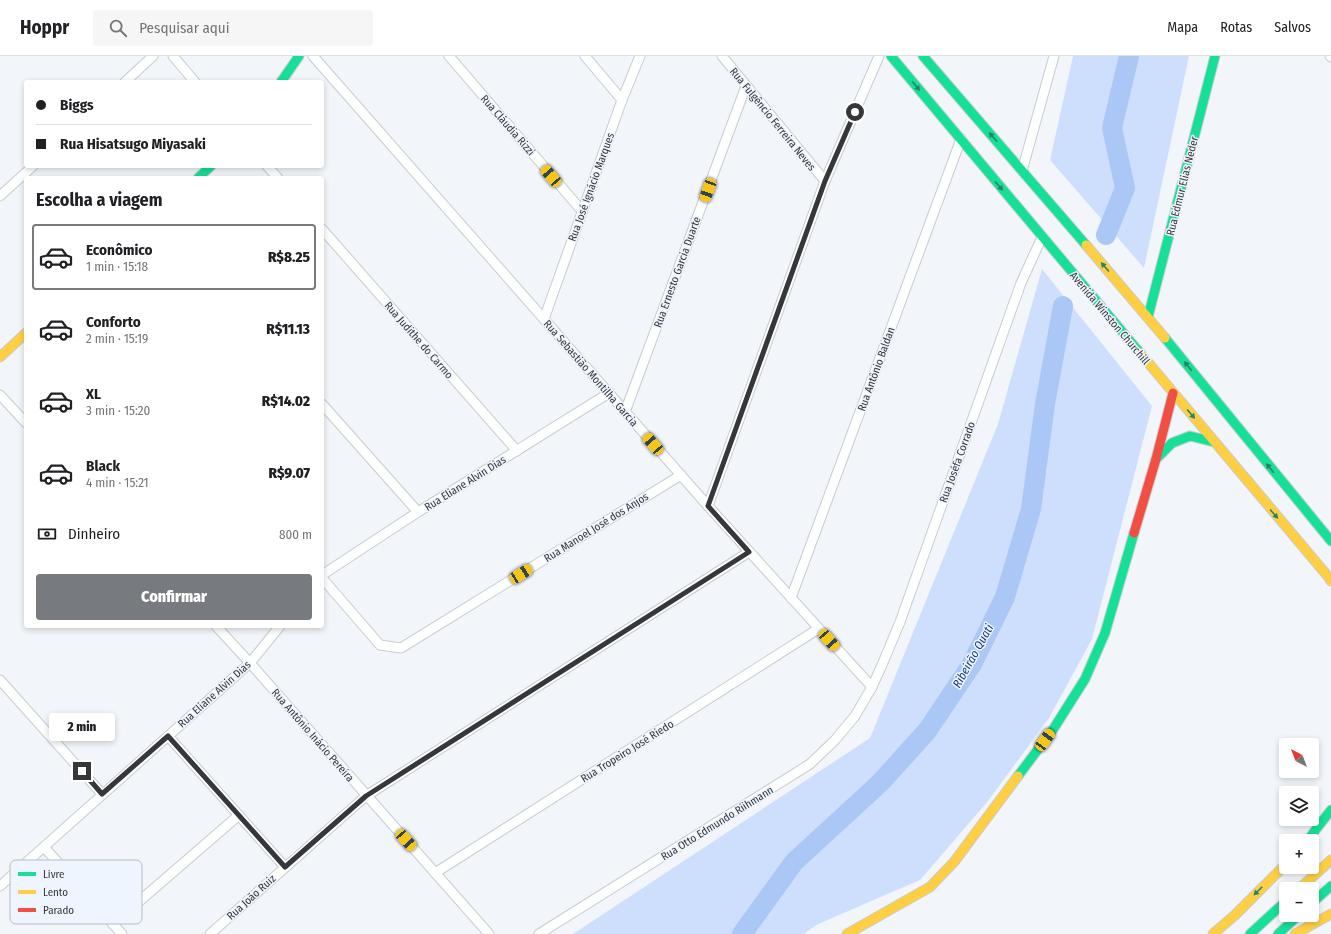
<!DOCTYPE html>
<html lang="pt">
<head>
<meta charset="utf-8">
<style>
	body { margin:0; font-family:"Fira Sans Condensed",sans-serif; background:#f6f6f6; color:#202124; height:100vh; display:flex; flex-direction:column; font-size:15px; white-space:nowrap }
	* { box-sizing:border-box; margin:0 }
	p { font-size:13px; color:#757577 }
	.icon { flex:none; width:22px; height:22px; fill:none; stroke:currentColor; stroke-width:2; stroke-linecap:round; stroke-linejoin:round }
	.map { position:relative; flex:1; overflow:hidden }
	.drawer { position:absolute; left:24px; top:120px; width:300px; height:452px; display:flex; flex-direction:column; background:#fff; border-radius:4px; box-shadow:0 2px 6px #0003 }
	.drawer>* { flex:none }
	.hud { position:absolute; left:24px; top:24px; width:300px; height:88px; border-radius:4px; box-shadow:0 2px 6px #0003; display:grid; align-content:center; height:88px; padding:0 12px; background:#fff }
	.needle { width:26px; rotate:318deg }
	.tools { position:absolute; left:1279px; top:682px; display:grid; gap:8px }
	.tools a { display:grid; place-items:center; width:40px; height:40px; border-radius:4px; background:#fff; box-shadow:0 2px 6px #0003; font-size:20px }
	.end { position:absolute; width:18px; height:18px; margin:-9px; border:5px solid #35373b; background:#fff; box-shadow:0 0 0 2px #fff }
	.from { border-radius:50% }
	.bubble { position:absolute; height:28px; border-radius:4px; background:#fff; box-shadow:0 2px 6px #0003; font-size:13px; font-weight:800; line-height:28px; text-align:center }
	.car { position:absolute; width:12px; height:24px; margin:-12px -6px; border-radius:5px; box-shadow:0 0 3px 1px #0007; background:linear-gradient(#f5c518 24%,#345 0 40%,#f5c518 0 76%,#345 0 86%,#f5c518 0) }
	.hud b { display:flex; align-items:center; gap:14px; height:38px; font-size:15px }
	.hud b+b { border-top:1px solid #e0e0e0 }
	.hud i { width:10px; height:10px; background:#202124 }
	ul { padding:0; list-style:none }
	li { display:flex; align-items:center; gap:12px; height:66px; margin:0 8px 6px; padding:0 4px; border:2px solid transparent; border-radius:4px }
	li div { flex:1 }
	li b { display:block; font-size:15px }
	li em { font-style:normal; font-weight:800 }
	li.active { border-color:#777a7e }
	li>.icon { width:36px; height:36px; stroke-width:1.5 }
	h2 { padding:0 12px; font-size:18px; line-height:48px }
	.pay { display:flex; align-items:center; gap:10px; height:44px; padding:0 12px; font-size:15px }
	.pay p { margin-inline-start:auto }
	.primary-button { display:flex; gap:8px; margin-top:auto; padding:8px 12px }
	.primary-button a { flex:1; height:46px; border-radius:4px; background:#777a7e; color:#fff; font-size:16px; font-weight:800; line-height:46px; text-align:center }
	header { display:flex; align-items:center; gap:24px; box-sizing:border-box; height:56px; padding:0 20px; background:#fff; border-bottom:1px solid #e0e0e0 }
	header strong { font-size:19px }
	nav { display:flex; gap:22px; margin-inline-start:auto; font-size:14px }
	.search { width:280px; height:36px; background:#f6f6f6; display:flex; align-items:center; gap:10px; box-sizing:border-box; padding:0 14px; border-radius:4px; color:#757577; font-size:15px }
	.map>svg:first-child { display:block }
</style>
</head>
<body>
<header>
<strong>Hoppr</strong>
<div class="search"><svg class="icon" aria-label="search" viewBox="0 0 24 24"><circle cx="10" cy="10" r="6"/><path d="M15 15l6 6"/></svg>Pesquisar aqui</div>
<nav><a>Mapa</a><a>Rotas</a><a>Salvos</a></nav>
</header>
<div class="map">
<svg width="1331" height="878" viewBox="0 0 1331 878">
	<rect width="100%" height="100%" fill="#f2f6fa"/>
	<!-- green -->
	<g fill="#cddffc">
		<polygon points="1073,0 1189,0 1144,212 1050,104"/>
		<polygon points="1042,213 1152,350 1092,583 1049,662 988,745 920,824 816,869 804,878 573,878 870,682 998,368"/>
	</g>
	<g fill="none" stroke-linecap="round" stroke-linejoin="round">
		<!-- river -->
		<g stroke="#abc7f6" stroke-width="20">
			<polyline points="1106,179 1125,132 1112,72 1129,0"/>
			<polyline points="742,878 794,806 880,727 927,675 972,608 1005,541 1031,453 1045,348 1063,250"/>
		</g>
		<defs>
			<g id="street">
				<polyline points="173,0 195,26"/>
				<polyline points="313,0 708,450 872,631"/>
				<polyline points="449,0 582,155"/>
				<polyline points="585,0 622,44"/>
				<polyline points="722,0 825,125"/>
				<polyline points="1330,0 1331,1"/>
				<polyline points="125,26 153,0"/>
				<polyline points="267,110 278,122"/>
				<polyline points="1022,115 1054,0"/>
				<polyline points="0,140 33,110"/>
				<polyline points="322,173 517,395"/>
				<polyline points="544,263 622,44 640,0"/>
				<polyline points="0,339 26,367"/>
				<polyline points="322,348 418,456"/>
				<polyline points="625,356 746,30"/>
				<polyline points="708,450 825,125 879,0"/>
				<polyline points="322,519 418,456 609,337"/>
				<polyline points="322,522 380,589 401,592 681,419"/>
				<polyline points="791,542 961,83"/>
				<polyline points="216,570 250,607 489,878"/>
				<polyline points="0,624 102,738"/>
				<polyline points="168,680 285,811"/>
				<polyline points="44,791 122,878"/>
				<polyline points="435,817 818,573"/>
				<polyline points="0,830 250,607 280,570"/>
				<polyline points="113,868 239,759"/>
				<polyline points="210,878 366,740 749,496"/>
				<polyline points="539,878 810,708 835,684 855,660 872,631 882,609 900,566 1021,227 1042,181"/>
			</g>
			<g id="fast">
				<polyline points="891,0 1140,297"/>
				<polyline points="923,0 1086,189"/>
				<polyline points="281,26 299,0"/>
				<polyline points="198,122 211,110"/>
				<polyline points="1148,261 1215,0"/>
				<polyline points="1165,282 1331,485"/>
				<polyline points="1156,403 1172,387 1190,380 1214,386"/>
				<polyline points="1018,720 1054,672 1085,623 1105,577 1134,477"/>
				<polyline points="1307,785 1331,754"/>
				<polyline points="1312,847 1331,830"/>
				<polyline points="1250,878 1286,845"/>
				<polyline points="1278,878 1299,859"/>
			</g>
			<g id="slow">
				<polyline points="1086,189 1165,282"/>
				<polyline points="1140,297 1331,524"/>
				<polyline points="0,301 26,277"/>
				<polyline points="1330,523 1331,525"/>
				<polyline points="1299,833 1331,804"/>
				<polyline points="847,878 930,831 954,806 1018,720"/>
				<polyline points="1213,878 1235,859 1286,808"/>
				<polyline points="1295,878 1331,858"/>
			</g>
			<polyline id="jam" points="1134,477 1156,403 1173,337"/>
		</defs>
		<!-- street casing -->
		<use href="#street" stroke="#c9cccf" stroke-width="11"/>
		<!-- fast casing -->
		<use href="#fast" stroke="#c9cccf" stroke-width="11"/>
		<!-- slow casing -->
		<use href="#slow" stroke="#c9cccf" stroke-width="11"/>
		<!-- jam casing -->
		<use href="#jam" stroke="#c9cccf" stroke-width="11"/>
		<!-- street -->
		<use href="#street" stroke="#fdfefe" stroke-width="9"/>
		<!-- fast -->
		<use href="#fast" stroke="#16e098" stroke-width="9"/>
		<!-- slow -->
		<use href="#slow" stroke="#ffcf43" stroke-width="9"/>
		<!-- jam -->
		<use href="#jam" stroke="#f24e42" stroke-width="9"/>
	</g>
	<!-- one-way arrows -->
	<defs><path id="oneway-solid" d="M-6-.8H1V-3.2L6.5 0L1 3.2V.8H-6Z"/></defs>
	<g fill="#278365">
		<use href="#oneway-solid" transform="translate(916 30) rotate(50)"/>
		<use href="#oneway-solid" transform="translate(993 81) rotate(-131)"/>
		<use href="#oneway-solid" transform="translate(999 130) rotate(50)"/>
		<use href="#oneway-solid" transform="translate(1105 211) rotate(-131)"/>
		<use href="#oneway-solid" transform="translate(1188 310) rotate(-129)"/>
		<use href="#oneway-solid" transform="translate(1191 358) rotate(50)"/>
		<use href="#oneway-solid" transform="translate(1270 412) rotate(-129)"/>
		<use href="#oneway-solid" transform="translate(1274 458) rotate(49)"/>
		<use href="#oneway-solid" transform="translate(1258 835) rotate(135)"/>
	</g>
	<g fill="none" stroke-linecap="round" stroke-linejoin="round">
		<!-- route -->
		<polyline stroke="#35373b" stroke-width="5" points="82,715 102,738 168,680 285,811 366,740 749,496 708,450 825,125 855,56"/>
	</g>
	<g text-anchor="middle" stroke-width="3" stroke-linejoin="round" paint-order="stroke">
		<!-- street labels -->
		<g font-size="11" fill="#35373b" stroke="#eff5fe">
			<text transform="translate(773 63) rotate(51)" y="4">Rua Fulgêncio Ferreira Neves</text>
			<text transform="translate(508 69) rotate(49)" y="4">Rua Cláudia Rizzi</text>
			<text transform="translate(1182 130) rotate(-76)" y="4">Rua Edmur Elias Neder</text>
			<text transform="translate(591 131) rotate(-70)" y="4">Rua José Ignácio Marques</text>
			<text transform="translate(677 216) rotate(-70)" y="4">Rua Ernesto Garcia Duarte</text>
			<text transform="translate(1110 262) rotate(50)" y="4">Avenida Winston Churchill</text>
			<text transform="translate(419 284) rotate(49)" y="4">Rua Judithe do Carmo</text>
			<text transform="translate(876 313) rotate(-70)" y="4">Rua Antônio Baldan</text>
			<text transform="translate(591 317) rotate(49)" y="4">Rua Sebastião Montilha Garcia</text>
			<text transform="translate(957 406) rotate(-70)" y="4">Rua Joséfa Corrado</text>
			<text transform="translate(465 427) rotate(-32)" y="4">Rua Eliane Alvin Dias</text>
			<text transform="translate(596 471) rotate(-32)" y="4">Rua Manoel José dos Anjos</text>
			<text transform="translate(214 638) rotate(-42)" y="4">Rua Eliane Alvin Dias</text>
			<text transform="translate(313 679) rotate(49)" y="4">Rua Antônio Inácio Pereira</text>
			<text transform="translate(627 695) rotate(-32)" y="4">Rua Tropeiro José Riedo</text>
			<text transform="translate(717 767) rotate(-32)" y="4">Rua Otto Edmundo Riihmann</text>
			<text transform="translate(251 841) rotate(-42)" y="4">Rua João Ruiz</text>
		</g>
		<!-- water labels -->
		<g font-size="12" font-style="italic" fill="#113a81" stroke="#eff5fe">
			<text transform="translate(973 600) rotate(-61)" y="4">Ribeirão Quati</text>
		</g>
	</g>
	<!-- legend -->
	<rect x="10" y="804" width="132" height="64" rx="6" fill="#eff5fe" stroke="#b7bcc4" stroke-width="1"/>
	<rect x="18" y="816" width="18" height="4" fill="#16e098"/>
	<rect x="18" y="834" width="18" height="4" fill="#ffcf43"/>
	<rect x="18" y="852" width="18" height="4" fill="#f24e42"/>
	<g font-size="11" fill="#35373b">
		<text x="43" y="822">Livre</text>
		<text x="43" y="840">Lento</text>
		<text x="43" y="858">Parado</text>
	</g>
</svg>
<div class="tools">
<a><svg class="needle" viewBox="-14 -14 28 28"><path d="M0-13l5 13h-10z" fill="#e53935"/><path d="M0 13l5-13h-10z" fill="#757577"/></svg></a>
<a><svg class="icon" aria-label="layers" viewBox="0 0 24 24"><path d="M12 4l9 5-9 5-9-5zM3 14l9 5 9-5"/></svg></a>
<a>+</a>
<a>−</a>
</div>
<i class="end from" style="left:855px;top:56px"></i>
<i class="end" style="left:82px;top:715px"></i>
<div class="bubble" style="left:49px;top:657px;width:66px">2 min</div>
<i class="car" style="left:551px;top:120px;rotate:319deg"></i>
<i class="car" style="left:708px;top:134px;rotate:200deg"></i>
<i class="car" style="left:653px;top:388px;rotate:319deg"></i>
<i class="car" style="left:521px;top:518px;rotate:58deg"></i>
<i class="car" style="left:829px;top:584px;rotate:138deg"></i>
<i class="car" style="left:1045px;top:684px;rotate:36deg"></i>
<i class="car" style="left:406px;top:784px;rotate:138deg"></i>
<div class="hud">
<b><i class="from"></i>Biggs</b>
<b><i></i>Rua Hisatsugo Miyasaki</b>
</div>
<section class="drawer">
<h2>Escolha a viagem</h2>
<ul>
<li class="active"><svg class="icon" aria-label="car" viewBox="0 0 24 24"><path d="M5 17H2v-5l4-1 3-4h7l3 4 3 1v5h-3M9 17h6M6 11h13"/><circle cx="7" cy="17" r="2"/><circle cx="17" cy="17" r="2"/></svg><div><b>Econômico</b><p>1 min · 15:18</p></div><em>R$8.25</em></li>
<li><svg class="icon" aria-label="car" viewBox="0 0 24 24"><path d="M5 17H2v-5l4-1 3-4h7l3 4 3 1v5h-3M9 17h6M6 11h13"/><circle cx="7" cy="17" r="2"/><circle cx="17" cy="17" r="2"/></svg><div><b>Conforto</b><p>2 min · 15:19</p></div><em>R$11.13</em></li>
<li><svg class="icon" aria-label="car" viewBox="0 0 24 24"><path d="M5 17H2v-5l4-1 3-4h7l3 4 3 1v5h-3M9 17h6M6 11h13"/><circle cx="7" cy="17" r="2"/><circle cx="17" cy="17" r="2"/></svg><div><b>XL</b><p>3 min · 15:20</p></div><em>R$14.02</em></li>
<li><svg class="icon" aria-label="car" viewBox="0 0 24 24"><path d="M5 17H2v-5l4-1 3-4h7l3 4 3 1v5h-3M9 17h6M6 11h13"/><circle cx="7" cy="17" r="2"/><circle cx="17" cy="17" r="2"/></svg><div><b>Black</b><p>4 min · 15:21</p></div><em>R$9.07</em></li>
</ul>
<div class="pay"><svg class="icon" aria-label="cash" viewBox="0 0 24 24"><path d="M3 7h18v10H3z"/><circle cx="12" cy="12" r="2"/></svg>Dinheiro<p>800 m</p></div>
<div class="primary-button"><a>Confirmar</a></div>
</section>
</div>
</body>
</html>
